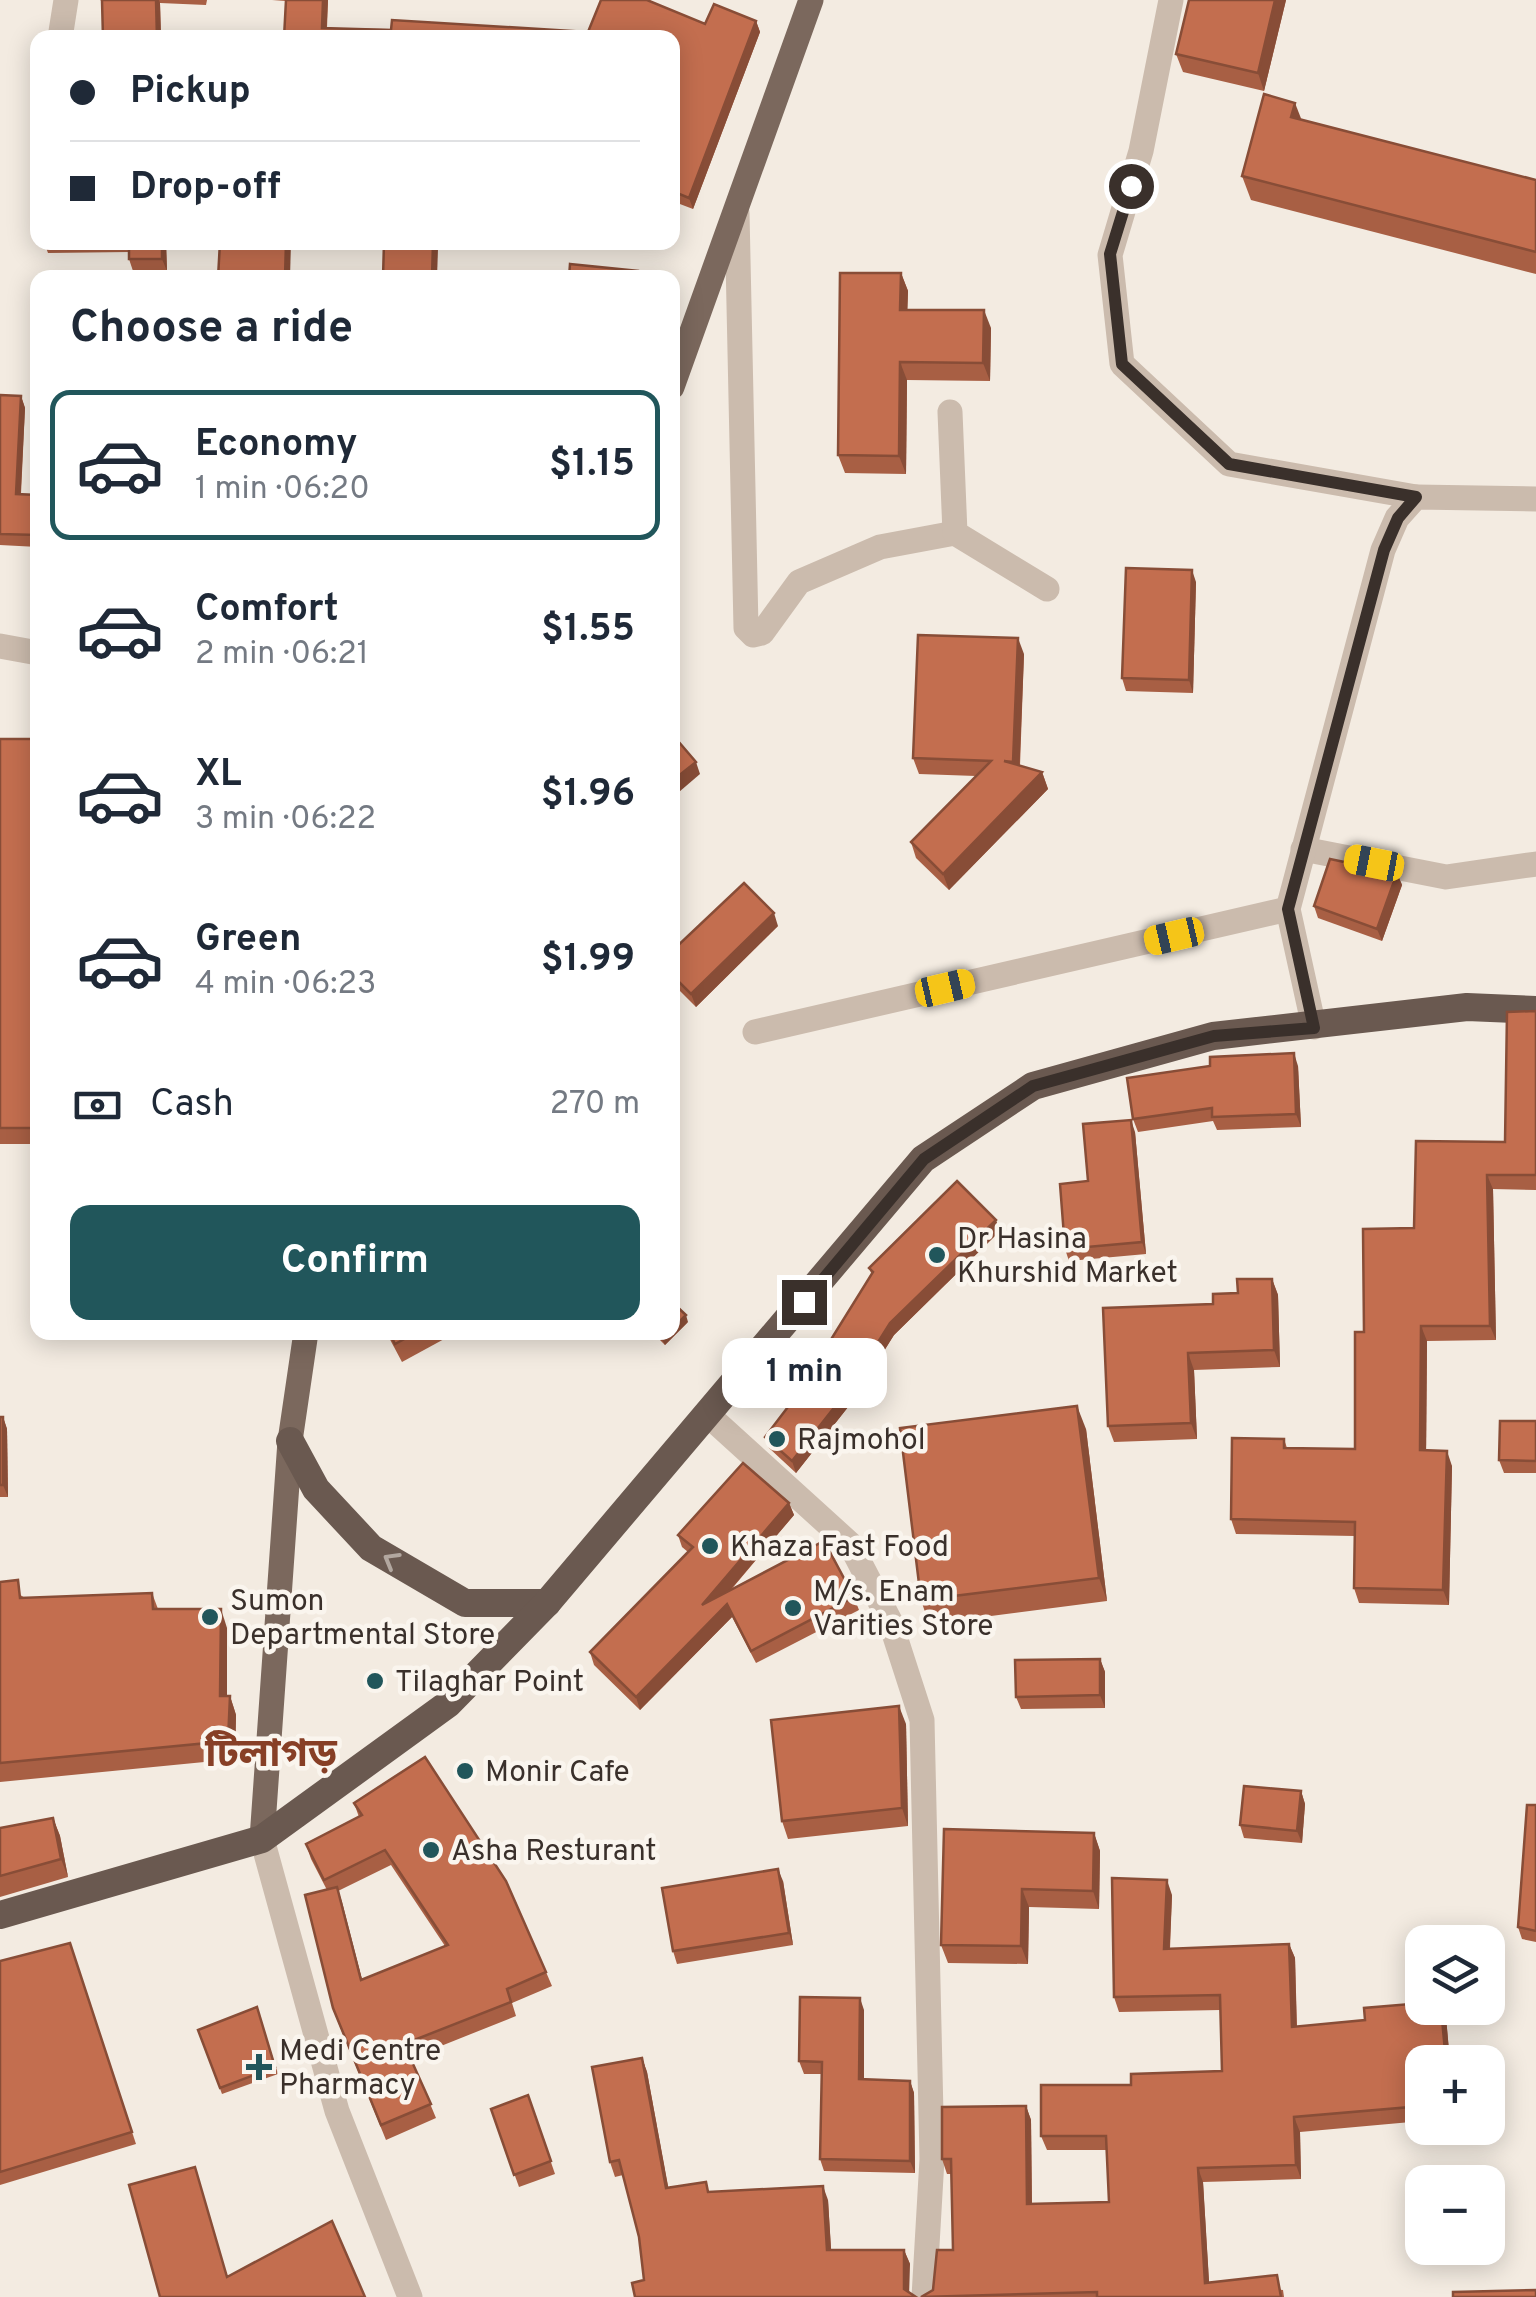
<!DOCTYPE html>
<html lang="en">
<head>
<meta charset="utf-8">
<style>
	body { margin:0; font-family:Overpass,"Noto Sans Bengali",sans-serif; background:#f6f6f7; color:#1f2937; height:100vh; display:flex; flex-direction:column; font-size:38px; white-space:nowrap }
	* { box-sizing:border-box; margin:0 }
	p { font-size:32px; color:#747a83 }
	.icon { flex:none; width:55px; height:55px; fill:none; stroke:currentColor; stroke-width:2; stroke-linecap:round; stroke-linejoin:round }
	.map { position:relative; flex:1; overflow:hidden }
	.drawer { position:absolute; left:30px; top:270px; width:650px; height:1070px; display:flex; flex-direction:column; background:#fff; border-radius:20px; box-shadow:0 5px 25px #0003 }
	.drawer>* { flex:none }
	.top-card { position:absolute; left:30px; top:30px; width:650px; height:220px; border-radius:20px; box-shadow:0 5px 25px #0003; display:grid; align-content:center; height:220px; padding:0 40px; background:#fff }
	.fabs { position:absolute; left:1405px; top:1925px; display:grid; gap:20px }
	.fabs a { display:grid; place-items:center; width:100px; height:100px; border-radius:20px; background:#fff; box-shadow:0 5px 25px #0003; font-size:50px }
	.end { position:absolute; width:45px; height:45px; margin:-22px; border:12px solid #3a302b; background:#fff; box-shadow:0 0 0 5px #fff }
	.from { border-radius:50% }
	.bubble { position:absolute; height:70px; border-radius:20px; background:#fff; box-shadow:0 5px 25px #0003; font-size:32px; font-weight:700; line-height:70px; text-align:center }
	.car { position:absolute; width:30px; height:60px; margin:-30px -15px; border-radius:12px; box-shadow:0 0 8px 2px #0007; background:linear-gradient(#f5c518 24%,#345 0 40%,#f5c518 0 76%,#345 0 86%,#f5c518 0) }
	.top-card b { display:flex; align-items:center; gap:35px; height:95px; font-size:38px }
	.top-card b+b { border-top:2px solid #e0e1e3 }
	.top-card i { width:25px; height:25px; background:#1f2937 }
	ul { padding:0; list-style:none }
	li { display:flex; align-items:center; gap:30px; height:150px; margin:0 20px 15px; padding:0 20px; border:5px solid transparent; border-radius:20px }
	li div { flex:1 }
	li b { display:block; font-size:38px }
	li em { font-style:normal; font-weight:700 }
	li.current { border-color:#21565b }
	li>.icon { width:90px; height:90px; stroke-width:1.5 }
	h2 { padding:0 40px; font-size:45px; line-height:120px }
	.pay { display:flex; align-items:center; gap:25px; height:110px; padding:0 40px; font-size:38px }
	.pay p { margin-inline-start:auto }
	.action { display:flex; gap:20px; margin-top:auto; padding:20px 40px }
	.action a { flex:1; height:115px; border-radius:20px; background:#21565b; color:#fff; font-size:40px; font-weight:700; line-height:115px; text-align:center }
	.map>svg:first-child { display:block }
</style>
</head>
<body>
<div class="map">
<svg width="1536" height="2297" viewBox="0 0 1536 2297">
	<rect width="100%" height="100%" fill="#f3ebe1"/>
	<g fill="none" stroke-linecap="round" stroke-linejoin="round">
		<!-- service -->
		<g stroke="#cbbbad" stroke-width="25">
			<polyline points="737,213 746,628 753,635 762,633 799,582 880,547 955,533"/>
			<polyline points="950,412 955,533 1047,589"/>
		</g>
		<!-- minor -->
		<g stroke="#cbbbad" stroke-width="25">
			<polyline points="1171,0 1141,151 1110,255 1122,364 1229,464 1416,497"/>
			<polyline points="60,38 66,0"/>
			<polyline points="0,646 38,653"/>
			<polyline points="1303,849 1446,877 1536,864"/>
			<polyline points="1314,1027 1288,909 1383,550 1397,518 1416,497 1536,499"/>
			<polyline points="755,1032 1288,909"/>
			<polyline points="709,1416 850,1544 890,1621 922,1720 932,2159 924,2297"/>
		</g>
		<!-- tertiary -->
		<polyline stroke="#cbbbad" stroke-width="25" points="262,1839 337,2111 410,2297"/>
		<!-- primary -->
		<g stroke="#7b685d" stroke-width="25">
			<polyline points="672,387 811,0"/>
			<polyline points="262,1839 290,1441 306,1332"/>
		</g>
		<!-- trunk -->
		<g stroke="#6a5950" stroke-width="28">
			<polyline points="290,1441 316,1489 371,1548 465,1603 547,1603"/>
			<polyline points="0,1915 262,1839 448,1704 547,1603 923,1159 1033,1086 1213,1036 1467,1007 1536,1010"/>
		</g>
	</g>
	<!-- wall -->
	<g fill="#a85f44" fill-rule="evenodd">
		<polygon points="100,0 207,0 206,5 160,3 161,38 103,38 102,1"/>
		<polygon points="272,0 328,0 327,28 588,32 756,21 760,32 693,209 672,201 672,38 284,38 286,1"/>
		<polygon points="1189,0 1286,0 1264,91 1183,72 1176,54"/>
		<polygon points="1301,120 1536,180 1536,274 1251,200 1242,176"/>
		<polygon points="44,242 166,242 167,271 133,271 129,259 129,252 48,253"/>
		<polygon points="901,273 908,291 907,310 991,328 990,381 907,380 906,474 845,473 838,455"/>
		<polygon points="0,395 21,396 25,408 21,494 38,495 38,547 0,545"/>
		<polygon points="1196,582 1193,693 1126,691 1122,678"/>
		<polygon points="1024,654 1020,766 1042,772 1048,789 949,890 916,858 911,842 976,776 919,774 913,758"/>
		<rect x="0" y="739" width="38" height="405"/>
		<polygon points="1397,873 1402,885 1382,941 1318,918 1314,906"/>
		<polygon points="778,926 696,1007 672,983 672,951"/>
		<polygon points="1536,1011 1536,1190 1493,1189 1496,1340 1427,1341 1426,1450 1452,1466 1449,1605 1359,1603 1354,1588 1355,1536 1236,1534 1231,1519 1284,1439 1287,1448 1355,1449 1364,1332 1414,1228 1505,1142"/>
		<polygon points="1298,1066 1301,1127 1217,1130 1213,1121 1138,1132 1133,1119"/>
		<polygon points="1135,1132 1146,1254 1069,1261 1065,1249"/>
		<polygon points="1000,1231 894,1335 852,1402 796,1473 769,1448 765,1437 794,1399 872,1275 869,1268"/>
		<polygon points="1272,1279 1278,1295 1280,1367 1194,1370 1197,1439 1114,1442 1108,1426 1238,1293"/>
		<polygon points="688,1322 665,1345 652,1332 672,1332"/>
		<polygon points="386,1332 457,1332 402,1362"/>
		<polygon points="0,1417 3,1417 7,1429 8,1497 0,1497"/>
		<polygon points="1536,1421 1536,1473 1504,1473 1499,1460"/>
		<polygon points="1086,1429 1107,1601 929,1624 921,1600"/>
		<polygon points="789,1503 794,1515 730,1591 854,1597 859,1610 756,1663 732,1617 640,1710 594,1665 590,1652 688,1552 682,1547 678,1535"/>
		<polygon points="0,1582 25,1598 152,1593 158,1609 227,1628 227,1696 230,1696 236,1715 235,1759 0,1782"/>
		<polygon points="1100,1659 1105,1672 1105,1708 1021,1709 1016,1697"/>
		<polygon points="906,1724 908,1826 788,1839 782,1821"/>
		<polygon points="1301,1791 1305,1804 1302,1843 1244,1838 1240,1825"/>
		<path d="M354,1803L546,1972L552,1986L512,2003L516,2016L411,2058L436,2118L386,2140L338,2022L327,1890L311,1859L306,1844L359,1817ZM391,1865L445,1946L362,1980L338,1891Z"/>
		<polygon points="1536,1805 1536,1942 1522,1939 1518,1927"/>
		<polygon points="53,1818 60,1836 68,1877 0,1897 0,1828"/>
		<polygon points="1094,1833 1100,1851 1099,1909 1029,1907 1028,1964 948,1963 941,1945"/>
		<polygon points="783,1881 793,1945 677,1964 673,1951"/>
		<polygon points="1172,1895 1170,1949 1289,1944 1295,1958 1297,2026 1446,2017 1450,2062 1422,2062 1422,2121 1300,2132 1301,2179 1203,2182 1209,2283 1283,2290 1284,2297 921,2297 933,2290 953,2250 951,2174 947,2174 942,2159 1026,2106 1031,2120 1032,2204 1109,2202 1106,2150 1047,2150 1041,2136 1131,2085 1222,2071 1220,2010 1119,2012 1114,1997"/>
		<polygon points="70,1943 136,2144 0,2185 0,1961"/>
		<polygon points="257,2007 278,2074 222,2094 198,2030"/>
		<polygon points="864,2010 864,2080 910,2081 914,2093 915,2173 824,2171 820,2159 822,2074 804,2074 799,2061"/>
		<polygon points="642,2058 647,2072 668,2187 710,2192 828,2200 831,2250 904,2250 910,2264 644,2280 639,2237 623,2175 615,2177 610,2162"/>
		<polygon points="528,2095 555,2174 519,2187 491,2109"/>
	</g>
	<!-- shaded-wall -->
	<g fill="#884d37">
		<polygon points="156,0 159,0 160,3 161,38 157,38"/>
		<polygon points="323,0 328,0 326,38 322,28"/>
		<polygon points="1275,0 1286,0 1264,91 1258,73"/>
		<polygon points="756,21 760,32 693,209 689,198"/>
		<polygon points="1295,103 1304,126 1291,117"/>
		<polygon points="162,242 166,242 167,271 162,259"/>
		<polygon points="286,242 291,242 290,278 285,278"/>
		<polygon points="433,242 436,242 438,249 437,278 432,278"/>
		<polygon points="901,273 908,291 907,328 900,310"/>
		<polygon points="984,310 991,328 990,381 983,363"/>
		<polygon points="900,362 907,380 906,474 899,456"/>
		<polygon points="21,396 25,408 20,506 16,494"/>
		<polygon points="1192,570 1196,582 1193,693 1189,680"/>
		<polygon points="1018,638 1024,654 1019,778 1013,762"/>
		<polygon points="696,762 700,774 672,798 672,781"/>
		<polygon points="1042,772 1048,789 949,890 943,874"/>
		<polygon points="1397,873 1402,885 1382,941 1377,929"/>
		<polygon points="774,913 778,926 696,1007 691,994"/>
		<polygon points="1294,1053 1298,1066 1301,1127 1296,1114"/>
		<polygon points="1131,1120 1135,1132 1146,1254 1142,1242"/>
		<polygon points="1487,1175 1493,1189 1496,1340 1490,1326"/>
		<polygon points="996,1220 1000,1231 894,1335 852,1402 796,1473 792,1461 890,1323"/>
		<polygon points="1272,1279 1278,1295 1280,1367 1274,1350"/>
		<polygon points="686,1315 688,1322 665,1345 662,1339 669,1332 672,1332 672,1329"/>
		<polygon points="1421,1326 1427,1341 1426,1465 1420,1450"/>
		<polygon points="1188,1353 1194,1370 1197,1439 1191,1423"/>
		<polygon points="1077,1406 1086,1429 1107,1601 1099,1578"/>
		<polygon points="3,1417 7,1429 8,1497 3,1485"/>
		<polygon points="1447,1451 1452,1466 1449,1605 1443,1590"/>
		<polygon points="789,1503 794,1515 707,1617 702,1605"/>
		<polygon points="727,1604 732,1617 640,1710 636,1697"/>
		<polygon points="221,1609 227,1628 227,1714 220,1696"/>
		<polygon points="1100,1659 1105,1672 1105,1708 1100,1695"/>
		<polygon points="230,1696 236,1715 235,1759 228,1741"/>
		<polygon points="899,1706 906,1724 908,1826 902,1808"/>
		<polygon points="1301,1791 1305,1804 1302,1843 1297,1831"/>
		<polygon points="53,1818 60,1836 68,1877 61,1859"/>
		<polygon points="1094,1833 1100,1851 1099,1909 1093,1891"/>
		<polygon points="778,1869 783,1881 793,1945 789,1933"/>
		<polygon points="1167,1880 1172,1895 1169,1963 1164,1949"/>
		<polygon points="337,1887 342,1902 366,1995 361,1980"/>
		<polygon points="1022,1889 1029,1907 1028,1964 1021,1946"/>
		<polygon points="1289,1944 1295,1958 1297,2042 1292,2027"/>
		<polygon points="860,1998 864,2010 864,2092 859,2079"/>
		<polygon points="1441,2008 1442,2008 1446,2017 1450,2062 1446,2062"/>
		<polygon points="642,2058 647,2072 671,2202 666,2188"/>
		<polygon points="910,2081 914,2093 915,2173 910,2161"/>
		<polygon points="1026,2106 1031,2120 1032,2219 1027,2204"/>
		<polygon points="1294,2117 1300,2132 1301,2179 1296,2165"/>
		<polygon points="1198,2168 1203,2182 1210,2297 1205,2283"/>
		<polygon points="823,2186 828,2200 832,2264 827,2250"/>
		<polygon points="904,2250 910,2264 909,2297 904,2289"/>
	</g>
	<!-- building -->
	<g fill="#c36e4f" stroke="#884d37" stroke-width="2.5">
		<polygon points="102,0 156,0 157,38 103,38"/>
		<polygon points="286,0 323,0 322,28 391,30 392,20 588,32 601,0 647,0 705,24 714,4 756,21 689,198 672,191 672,38 284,38"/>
		<polygon points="1189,0 1275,0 1258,73 1176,54"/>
		<polygon points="1264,94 1295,103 1291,117 1536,180 1536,252 1242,176"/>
		<rect x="129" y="242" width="33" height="17"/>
		<polygon points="220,242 286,242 285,278 218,278"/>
		<polygon points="384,242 433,242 432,278 383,278"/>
		<polygon points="570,264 638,271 638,278 569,278"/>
		<polygon points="840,273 901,273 900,310 984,310 983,363 900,362 899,456 838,455"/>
		<polygon points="0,395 21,396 16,494 38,495 38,535 0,534"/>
		<polygon points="1126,568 1192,570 1189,680 1122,678"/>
		<polygon points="918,635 1018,638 1013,762 1004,761 1042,772 943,874 911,842 991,761 913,758"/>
		<polygon points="672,734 696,762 672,781"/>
		<rect x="0" y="739" width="38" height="389"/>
		<polygon points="1330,859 1397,873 1377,929 1314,906"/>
		<polygon points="744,883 774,913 691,994 672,975 672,951"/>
		<polygon points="1536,1011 1536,1175 1487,1175 1490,1326 1421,1326 1420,1450 1447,1451 1443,1590 1354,1588 1355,1522 1231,1519 1232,1438 1284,1439 1284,1448 1355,1449 1355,1332 1364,1332 1363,1229 1414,1228 1416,1141 1505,1142 1507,1012"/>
		<polygon points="1294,1053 1296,1114 1212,1117 1212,1108 1133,1119 1127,1078 1210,1066 1210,1057"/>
		<polygon points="1131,1120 1142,1242 1065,1249 1060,1184 1088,1181 1083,1124"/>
		<polygon points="957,1181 996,1220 890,1323 848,1390 792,1461 765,1437 794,1399 873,1272 869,1268"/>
		<polygon points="1237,1279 1272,1279 1274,1350 1188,1353 1191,1423 1108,1426 1103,1308 1213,1304 1213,1294 1238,1293"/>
		<polygon points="672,1302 686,1315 672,1329"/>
		<polygon points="389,1332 417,1332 395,1344"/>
		<polygon points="656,1332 669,1332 662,1339"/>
		<polygon points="1077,1406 1099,1578 921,1600 900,1428"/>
		<rect x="0" y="1417" width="3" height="68"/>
		<polygon points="1500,1421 1536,1421 1536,1461 1499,1460"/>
		<polygon points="743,1463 789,1503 702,1605 824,1541 854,1597 751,1651 727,1604 636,1697 590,1652 693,1547 678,1535"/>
		<polygon points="18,1580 20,1598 152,1593 153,1609 221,1609 220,1696 230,1696 228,1741 0,1763 0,1582"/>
		<polygon points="1100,1659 1100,1695 1016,1697 1015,1660"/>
		<polygon points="899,1706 902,1808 782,1821 771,1720"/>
		<polygon points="425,1757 506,1881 546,1972 507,1989 511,2002 404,2044 431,2104 381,2125 333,2008 305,1895 337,1887 361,1980 448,1945 385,1850 324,1880 306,1844 362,1815 354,1803"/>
		<polygon points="1244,1786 1301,1791 1297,1831 1240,1825"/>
		<polygon points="1527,1805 1536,1805 1536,1931 1518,1927"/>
		<polygon points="53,1818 61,1859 0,1876 0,1828"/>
		<polygon points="944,1829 1094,1833 1093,1891 1022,1889 1021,1946 941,1945"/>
		<polygon points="778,1869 789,1933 673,1951 662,1888"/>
		<polygon points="1112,1878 1167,1880 1164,1949 1289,1944 1292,2027 1365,2020 1364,2008 1422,2003 1422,2008 1441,2008 1446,2062 1422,2062 1422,2106 1294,2117 1296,2165 1198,2168 1205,2283 1277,2275 1281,2297 1097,2297 1097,2292 921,2297 933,2290 937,2250 953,2250 951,2159 942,2159 942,2107 1026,2106 1027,2204 1109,2202 1106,2136 1041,2136 1041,2085 1131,2085 1131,2074 1222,2071 1220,1995 1114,1997"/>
		<polygon points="70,1943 132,2132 0,2172 0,1961"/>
		<polygon points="800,1997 860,1998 859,2079 910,2081 910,2161 820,2159 822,2062 799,2061"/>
		<polygon points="257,2007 275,2067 220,2088 198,2030"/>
		<polygon points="642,2058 666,2188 706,2182 708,2192 823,2186 827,2250 904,2250 904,2289 916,2297 635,2297 632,2283 644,2280 639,2237 619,2160 610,2162 592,2067"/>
		<polygon points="528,2095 551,2161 514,2175 491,2109"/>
		<polygon points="195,2167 227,2277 332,2221 365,2297 160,2297 129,2185"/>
		<polygon points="1536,2290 1536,2297 1453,2297 1453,2292"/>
	</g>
	<!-- one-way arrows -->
	<defs><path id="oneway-chevron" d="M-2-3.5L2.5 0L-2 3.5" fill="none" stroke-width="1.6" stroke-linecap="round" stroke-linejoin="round" transform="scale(2.5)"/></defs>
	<use stroke="#b2a79f" href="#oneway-chevron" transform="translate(391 1560) rotate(-150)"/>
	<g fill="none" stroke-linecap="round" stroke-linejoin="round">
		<!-- route -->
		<polyline stroke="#3a302b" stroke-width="12" points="804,1302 924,1159 1033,1086 1214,1036 1314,1028 1288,909 1384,550 1398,518 1416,497 1229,464 1122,364 1110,254 1131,186"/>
	</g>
	<!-- markers -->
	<g fill="#21565b" stroke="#faf5ee" stroke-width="4">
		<circle cx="937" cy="1255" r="10"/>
		<circle cx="777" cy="1439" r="10"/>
		<circle cx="710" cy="1546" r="10"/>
		<circle cx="793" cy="1608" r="10"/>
		<circle cx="210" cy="1617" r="10"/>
		<circle cx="375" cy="1681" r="10"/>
		<circle cx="465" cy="1771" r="10"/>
		<circle cx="431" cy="1850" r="10"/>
		<path d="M254 2052h10v10h10v10h-10v10h-10v-10h-10v-10h10z"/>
	</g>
	<g text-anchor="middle" stroke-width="9" stroke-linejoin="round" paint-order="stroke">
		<!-- poi labels -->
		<g font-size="30" fill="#3a302b" stroke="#faf5ee" text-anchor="start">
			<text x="957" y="1248">Dr Hasina<tspan x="957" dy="34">Khurshid Market</tspan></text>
			<text x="797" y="1449">Rajmohol</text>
			<text x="730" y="1556">Khaza Fast Food</text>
			<text x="813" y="1601">M/s. Enam<tspan x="813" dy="34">Varities Store</tspan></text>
			<text x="230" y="1610">Sumon<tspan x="230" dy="34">Departmental Store</tspan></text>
			<text x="395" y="1691">Tilaghar Point</text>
			<text x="485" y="1781">Monir Cafe</text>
			<text x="451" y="1860">Asha Resturant</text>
			<text x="279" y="2060">Medi Centre<tspan x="279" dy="34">Pharmacy</tspan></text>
		</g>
		<!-- district labels -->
		<g font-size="40" font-weight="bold" fill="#873f26" stroke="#faf5ee">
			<text x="271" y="1766">টিলাগড়</text>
		</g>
	</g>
</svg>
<div class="fabs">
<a><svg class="icon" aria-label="layers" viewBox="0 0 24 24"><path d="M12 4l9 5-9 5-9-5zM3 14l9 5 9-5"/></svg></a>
<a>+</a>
<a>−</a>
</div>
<i class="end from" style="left:1131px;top:186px"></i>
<i class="end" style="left:804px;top:1302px"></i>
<div class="bubble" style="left:722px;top:1338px;width:165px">1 min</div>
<i class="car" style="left:1374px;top:863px;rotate:281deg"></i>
<i class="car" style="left:1174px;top:936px;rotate:257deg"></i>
<i class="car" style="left:945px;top:988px;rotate:77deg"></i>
<div class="top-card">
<b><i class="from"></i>Pickup</b>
<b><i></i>Drop-off</b>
</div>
<section class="drawer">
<h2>Choose a ride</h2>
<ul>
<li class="current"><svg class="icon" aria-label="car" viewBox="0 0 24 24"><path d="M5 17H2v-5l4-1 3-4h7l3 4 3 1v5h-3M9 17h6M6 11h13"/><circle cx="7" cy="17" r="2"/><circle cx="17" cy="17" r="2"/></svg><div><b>Economy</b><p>1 min · 06:20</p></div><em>$1.15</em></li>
<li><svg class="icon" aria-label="car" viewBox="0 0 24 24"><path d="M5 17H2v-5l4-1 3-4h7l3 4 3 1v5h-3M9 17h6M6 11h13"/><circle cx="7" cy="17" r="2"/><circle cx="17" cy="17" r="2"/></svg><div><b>Comfort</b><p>2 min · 06:21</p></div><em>$1.55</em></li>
<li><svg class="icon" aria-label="car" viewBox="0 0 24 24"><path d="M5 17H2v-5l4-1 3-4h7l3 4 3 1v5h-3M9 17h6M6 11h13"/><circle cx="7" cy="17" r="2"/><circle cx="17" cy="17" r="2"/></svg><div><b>XL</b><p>3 min · 06:22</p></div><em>$1.96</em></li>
<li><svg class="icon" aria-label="car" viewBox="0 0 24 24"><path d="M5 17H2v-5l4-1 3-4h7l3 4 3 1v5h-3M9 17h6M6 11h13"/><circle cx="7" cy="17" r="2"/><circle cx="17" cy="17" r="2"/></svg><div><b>Green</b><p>4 min · 06:23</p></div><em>$1.99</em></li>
</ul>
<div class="pay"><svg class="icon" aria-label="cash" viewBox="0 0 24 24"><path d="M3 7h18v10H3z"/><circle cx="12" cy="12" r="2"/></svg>Cash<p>270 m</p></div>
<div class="action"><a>Confirm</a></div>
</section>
</div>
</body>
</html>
